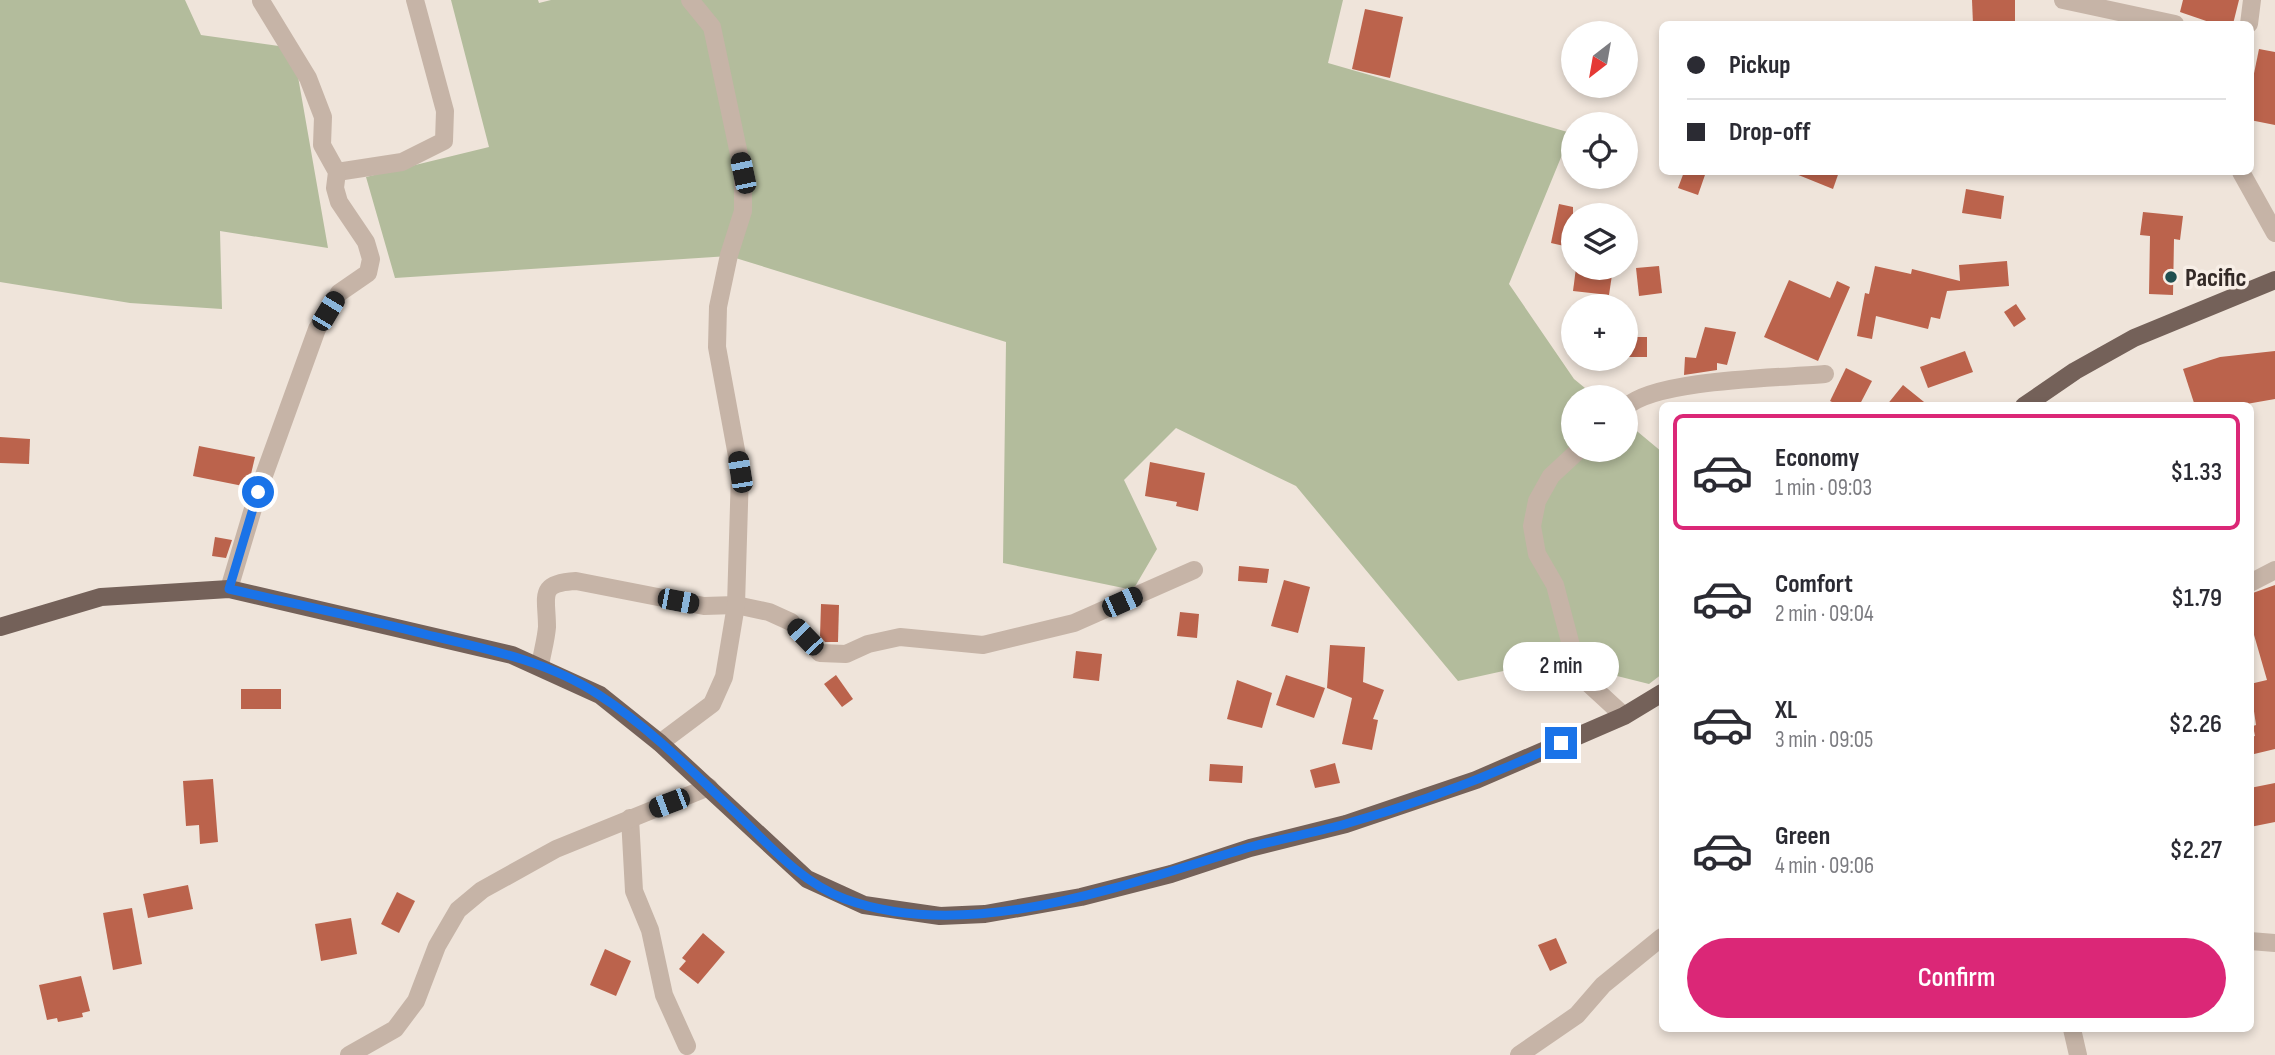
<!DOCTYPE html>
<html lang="en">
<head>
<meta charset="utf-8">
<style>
	body { margin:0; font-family:"Sofia Sans Condensed",sans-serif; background:#f7f7f7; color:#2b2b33; height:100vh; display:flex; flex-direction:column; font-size:26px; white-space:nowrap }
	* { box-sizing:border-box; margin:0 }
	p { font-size:23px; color:#7c7c81 }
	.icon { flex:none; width:38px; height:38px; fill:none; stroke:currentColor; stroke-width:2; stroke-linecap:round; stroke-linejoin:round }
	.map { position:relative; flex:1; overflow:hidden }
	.side { position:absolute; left:1659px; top:402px; width:595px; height:630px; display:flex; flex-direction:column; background:#fff; border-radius:10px; box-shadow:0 4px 10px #0003 }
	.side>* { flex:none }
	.guide { position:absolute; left:1659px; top:21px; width:595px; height:154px; border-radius:10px; box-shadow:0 4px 10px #0003; display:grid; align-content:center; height:154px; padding:0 28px; background:#fff }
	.needle { width:46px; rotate:211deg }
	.buttons { position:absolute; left:1561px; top:21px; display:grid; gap:14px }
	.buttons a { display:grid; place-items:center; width:77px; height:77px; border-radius:50%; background:#fff; box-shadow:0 4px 10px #0003; font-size:35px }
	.end { position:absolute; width:32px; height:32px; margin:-16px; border:9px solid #1a73e8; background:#fff; box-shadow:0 0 0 4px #fff }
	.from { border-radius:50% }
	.bubble { position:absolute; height:49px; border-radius:24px; background:#fff; box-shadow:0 4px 10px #0003; font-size:23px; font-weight:600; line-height:49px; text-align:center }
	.car { position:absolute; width:21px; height:42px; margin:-21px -10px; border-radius:9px; box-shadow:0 0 5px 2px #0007; background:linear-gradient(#222 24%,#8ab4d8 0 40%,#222 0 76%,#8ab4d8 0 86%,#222 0) }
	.guide b { display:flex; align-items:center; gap:24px; height:66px; font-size:26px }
	.guide b+b { border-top:2px solid #e1e1e2 }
	.guide i { width:18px; height:18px; background:#2b2b33 }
	ul { padding:12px 0 0; list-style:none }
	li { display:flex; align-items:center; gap:21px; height:116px; margin:0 14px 10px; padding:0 14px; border:4px solid transparent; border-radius:10px }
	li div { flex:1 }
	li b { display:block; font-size:26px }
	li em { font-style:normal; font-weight:600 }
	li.active { border-color:#db2777 }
	li>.icon { width:63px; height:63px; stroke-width:1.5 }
	.action { display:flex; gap:14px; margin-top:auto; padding:14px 28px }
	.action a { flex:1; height:80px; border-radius:42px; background:#db2777; color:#fff; font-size:28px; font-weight:600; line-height:80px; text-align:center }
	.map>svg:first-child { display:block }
</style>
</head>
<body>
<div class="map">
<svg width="2275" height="1055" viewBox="0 0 2275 1055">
	<rect width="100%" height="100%" fill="#efe4da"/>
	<!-- green -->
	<g fill="#b3bc9c">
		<polygon points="0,0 185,0 201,35 293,48 328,248 220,231 222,309 130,303 0,282"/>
		<polygon points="451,0 538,0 539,3 551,0 1343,0 1328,63 1571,133 1509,284 1574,379 1596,397 1573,397 1573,450 1626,450 1626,422 1662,452 1662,674 1649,684 1553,660 1458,681 1296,486 1176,428 1124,480 1157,549 1133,590 1003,563 1006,342 729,256 395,278 366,177 489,147"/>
	</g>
	<!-- building -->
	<g fill="#bb634c">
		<polygon points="1972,0 2015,0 2015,23 1973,24"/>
		<polygon points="2183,0 2239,0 2233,24 2215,24 2180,12"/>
		<polygon points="1365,9 1403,17 1390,78 1352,69"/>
		<polygon points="2259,49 2275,52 2275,125 2250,120 2250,93"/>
		<polygon points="1684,172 1706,172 1698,195 1678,188"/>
		<polygon points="1791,172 1839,172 1833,189"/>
		<polygon points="1966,189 2004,196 2001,219 1962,213"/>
		<polygon points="1559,204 1573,207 1573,248 1551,243"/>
		<polygon points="2143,212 2183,216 2180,240 2174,239 2173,295 2149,294 2150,236 2140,235"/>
		<polygon points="2007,261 2009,286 1947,291 1940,319 1931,317 1928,329 1876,316 1872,339 1857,336 1865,293 1869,294 1875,266 1911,274 1912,269 1960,281 1959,265"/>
		<polygon points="1659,266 1662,293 1639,296 1636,268"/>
		<polygon points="1576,268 1613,268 1609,295 1573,291"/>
		<polygon points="1789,280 1830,298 1837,281 1850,287 1818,361 1764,337"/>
		<polygon points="2016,304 2026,319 2014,327 2004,312"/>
		<polygon points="1705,327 1736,332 1727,365 1717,363 1717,370 1684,375 1685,357 1696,358"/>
		<rect x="1626" y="337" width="21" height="20"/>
		<polygon points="1965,351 1973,372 1928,388 1920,367"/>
		<polygon points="2275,351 2275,399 2235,406 2195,406 2183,369 2220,357"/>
		<polygon points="1846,368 1872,381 1859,406 1840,406 1830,401"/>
		<polygon points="1903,385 1929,406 1886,406"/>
		<polygon points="0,437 30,439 29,464 0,463"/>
		<polygon points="199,446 255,457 248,487 193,476"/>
		<polygon points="1150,462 1205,473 1198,511 1176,506 1177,502 1145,496"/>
		<polygon points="215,537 232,540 226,558 212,556"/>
		<polygon points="1239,566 1269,569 1267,583 1238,581"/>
		<polygon points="1284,580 1310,587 1298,633 1271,626"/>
		<polygon points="2275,585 2275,749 2250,755 2250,737 2255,736 2253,726 2256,725 2250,684 2267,680 2250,621 2250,594"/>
		<polygon points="821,604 839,605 838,642 825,642 820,636"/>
		<polygon points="1180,612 1199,614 1197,638 1177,636"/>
		<polygon points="1330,645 1365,647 1363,682 1384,690 1373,719 1378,720 1372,750 1342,744 1352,698 1327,688"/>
		<polygon points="1076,651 1102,654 1099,681 1073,678"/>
		<polygon points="836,675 853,699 842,707 824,684"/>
		<polygon points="1286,675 1325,688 1314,718 1276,705"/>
		<polygon points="1237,680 1272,693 1262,728 1227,719"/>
		<rect x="241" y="689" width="40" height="20"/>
		<polygon points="1335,763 1340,783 1315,788 1310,770"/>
		<polygon points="1210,764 1243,766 1242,783 1209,781"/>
		<polygon points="213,779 218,842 200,844 199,825 186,826 183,781"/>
		<polygon points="2275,783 2275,822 2250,827 2250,788"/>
		<polygon points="188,885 193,909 148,918 143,894"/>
		<polygon points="397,892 415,901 399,933 381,924"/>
		<polygon points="132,908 142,964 113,970 103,913"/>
		<polygon points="351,918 357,954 321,961 315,924"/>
		<polygon points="703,933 725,952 698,984 679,969 686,961 682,958"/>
		<polygon points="1556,938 1567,963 1550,971 1538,945"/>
		<polygon points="605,949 631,961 616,996 590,985"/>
		<polygon points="81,976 90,1011 82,1013 83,1017 58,1022 57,1018 47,1020 39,985"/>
	</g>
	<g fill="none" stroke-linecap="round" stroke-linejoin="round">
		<!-- street -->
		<g stroke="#c6b4a7" stroke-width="18">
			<polyline points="2063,0 2175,24"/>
			<polyline points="2249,24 2252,0"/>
			<polyline points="337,172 402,162 444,141 445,111 415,0"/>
			<polyline points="2241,172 2275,233"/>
			<path d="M1626,407C1656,379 1780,378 1825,374"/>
			<polyline points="1579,450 1551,476 1537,501 1532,526 1537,554 1555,585 1573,653 1587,682 1624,716"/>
			<polyline points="2250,583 2275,570"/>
			<polyline points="229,589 258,492 317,329 339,293 368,273 371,259 366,242 339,202 335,188 337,172 322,145 323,117 308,78 261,1"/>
			<path d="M540,666C542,653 546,640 547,627C547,596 537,583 576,581L704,606L736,605L769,612L791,622L820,653L846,654L868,644L900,637L983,645L1074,623L1194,570"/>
			<polyline points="660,743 712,704 724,677 736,605 740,472 717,347 718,307 729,255 743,211 743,173 712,27 690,0"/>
			<polyline points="630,818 634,891 650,930 664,995 687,1046"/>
			<polyline points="2250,941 2275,943"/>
			<polyline points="2072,1029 2078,1055"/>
			<polyline points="349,1055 395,1029 416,1001 437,946 458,910 482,890 556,849 709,787"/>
			<polyline points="1519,1055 1577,1015 1603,985 1662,937"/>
		</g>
		<!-- primary -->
		<g stroke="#746159" stroke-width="18">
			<polyline points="2024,406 2075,371 2134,338 2275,280"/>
			<polyline points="0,627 101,597 229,589 512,655 600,695 660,743 807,879 864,905 940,916 985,914 1081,897 1171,874 1250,848 1346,824 1476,780 1624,716 1662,693"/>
		</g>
	</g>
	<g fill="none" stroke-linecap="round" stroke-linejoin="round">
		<!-- route -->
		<path stroke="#1a73e8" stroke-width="9" d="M258,492L229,589C295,604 362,618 428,635C487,649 548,661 599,695C649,727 694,773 737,814C770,846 801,882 845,899C971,945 1128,883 1250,847C1281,839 1312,833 1342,825C1417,804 1491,776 1561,743"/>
	</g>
	<!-- markers -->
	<circle fill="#204f50" stroke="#f7eee6" stroke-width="2.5" cx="2171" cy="277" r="7"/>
	<g text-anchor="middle" stroke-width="7" stroke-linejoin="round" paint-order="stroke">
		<!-- poi labels -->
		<g font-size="26" font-weight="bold" fill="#332a27" stroke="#f7eee6" text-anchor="start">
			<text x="2185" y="286">Pacific</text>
		</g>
	</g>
</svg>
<div class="buttons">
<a><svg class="needle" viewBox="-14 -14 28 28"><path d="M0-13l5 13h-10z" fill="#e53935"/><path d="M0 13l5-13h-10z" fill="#7c7c81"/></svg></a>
<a><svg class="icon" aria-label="locate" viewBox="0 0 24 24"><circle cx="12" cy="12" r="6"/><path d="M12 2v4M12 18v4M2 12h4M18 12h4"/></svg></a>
<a><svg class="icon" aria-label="layers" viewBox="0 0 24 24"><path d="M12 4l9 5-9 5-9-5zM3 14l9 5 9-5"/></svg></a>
<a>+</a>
<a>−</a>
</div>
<i class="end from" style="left:258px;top:492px"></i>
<i class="end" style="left:1561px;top:743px"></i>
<div class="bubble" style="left:1503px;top:642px;width:116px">2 min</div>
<i class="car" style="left:743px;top:173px;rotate:348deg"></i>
<i class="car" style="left:328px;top:311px;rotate:31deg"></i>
<i class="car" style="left:740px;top:472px;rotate:351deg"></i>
<i class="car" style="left:678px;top:601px;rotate:101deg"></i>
<i class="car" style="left:1122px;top:602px;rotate:66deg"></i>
<i class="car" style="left:805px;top:637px;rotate:316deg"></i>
<i class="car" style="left:669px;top:803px;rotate:249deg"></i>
<div class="guide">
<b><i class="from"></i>Pickup</b>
<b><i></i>Drop-off</b>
</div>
<section class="side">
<ul>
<li class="active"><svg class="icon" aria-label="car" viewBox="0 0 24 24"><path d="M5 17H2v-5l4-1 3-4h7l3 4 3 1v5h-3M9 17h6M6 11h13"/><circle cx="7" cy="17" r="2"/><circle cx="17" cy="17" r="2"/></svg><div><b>Economy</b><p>1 min · 09:03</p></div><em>$1.33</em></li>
<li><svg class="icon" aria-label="car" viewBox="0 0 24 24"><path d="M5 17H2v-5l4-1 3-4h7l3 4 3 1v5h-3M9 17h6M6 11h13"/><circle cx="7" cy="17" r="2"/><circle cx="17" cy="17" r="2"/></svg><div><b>Comfort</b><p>2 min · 09:04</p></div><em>$1.79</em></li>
<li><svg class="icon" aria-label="car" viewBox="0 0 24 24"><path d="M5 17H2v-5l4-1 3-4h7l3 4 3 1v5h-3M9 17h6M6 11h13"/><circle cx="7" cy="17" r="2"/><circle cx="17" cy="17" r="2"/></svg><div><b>XL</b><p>3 min · 09:05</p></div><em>$2.26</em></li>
<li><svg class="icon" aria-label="car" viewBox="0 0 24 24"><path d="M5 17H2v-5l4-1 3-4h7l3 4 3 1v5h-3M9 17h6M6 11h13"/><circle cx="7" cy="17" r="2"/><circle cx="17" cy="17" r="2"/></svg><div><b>Green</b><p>4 min · 09:06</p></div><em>$2.27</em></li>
</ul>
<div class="action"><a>Confirm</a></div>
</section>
</div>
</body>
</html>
